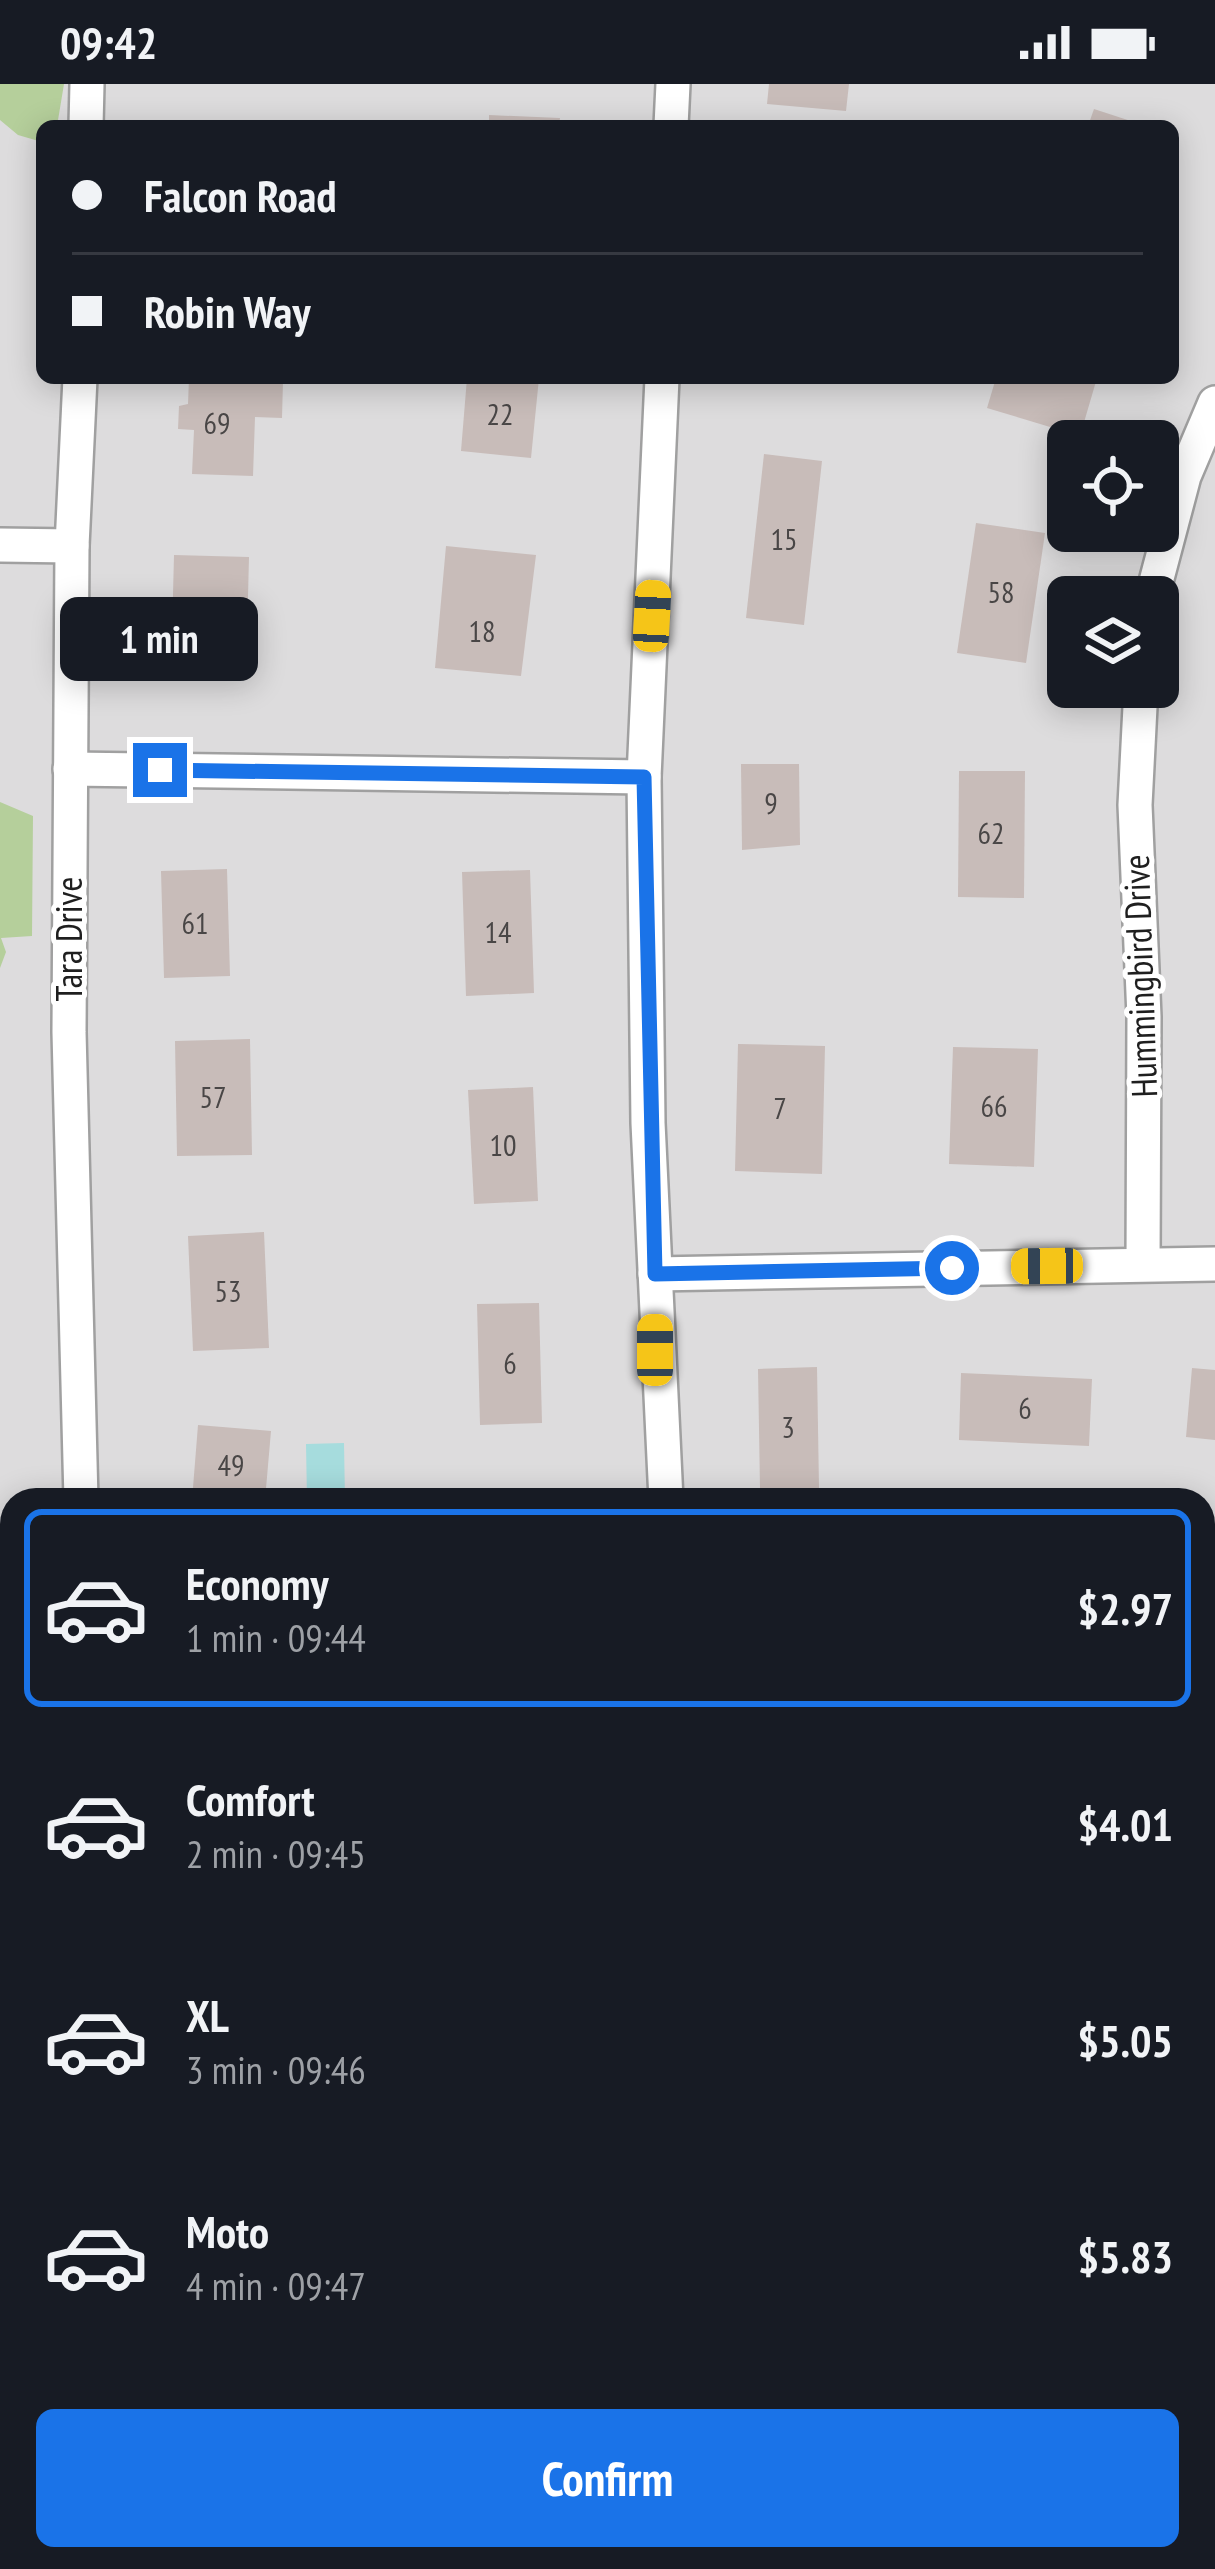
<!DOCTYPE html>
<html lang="en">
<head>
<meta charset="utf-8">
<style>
	body { margin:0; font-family:"PT Sans Narrow",sans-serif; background:#20242c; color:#f1f3f6; height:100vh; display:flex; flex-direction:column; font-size:45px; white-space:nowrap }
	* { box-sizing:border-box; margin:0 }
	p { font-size:39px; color:#9ea1a6 }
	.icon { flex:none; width:66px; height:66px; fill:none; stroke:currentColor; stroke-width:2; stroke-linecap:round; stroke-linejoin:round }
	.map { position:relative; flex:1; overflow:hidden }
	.side { position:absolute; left:0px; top:1404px; width:1215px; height:1083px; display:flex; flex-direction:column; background:#171b24; border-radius:36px 36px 0 0; box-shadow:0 6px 30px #0003 }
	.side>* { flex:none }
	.guide { position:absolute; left:36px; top:36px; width:1143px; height:264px; border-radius:18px; box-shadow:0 6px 30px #0003; display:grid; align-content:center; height:264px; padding:0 36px; background:#171b24 }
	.controls { position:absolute; left:1047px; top:336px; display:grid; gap:24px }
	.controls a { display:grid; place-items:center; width:132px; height:132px; border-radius:18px; background:#171b24; box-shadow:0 6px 30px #0003; font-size:60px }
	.end { position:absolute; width:54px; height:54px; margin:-27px; border:15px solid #1a73e8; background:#fff; box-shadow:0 0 0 6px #fff }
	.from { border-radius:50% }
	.bubble { position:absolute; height:84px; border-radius:18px; background:#171b24; box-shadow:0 6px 30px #0003; font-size:39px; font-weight:700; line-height:84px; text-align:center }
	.car { position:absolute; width:36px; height:72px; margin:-36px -18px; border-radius:15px; box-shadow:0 0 9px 3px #0007; background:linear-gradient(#f5c518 24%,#345 0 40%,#f5c518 0 76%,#345 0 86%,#f5c518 0) }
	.guide b { display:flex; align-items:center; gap:42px; height:114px; font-size:45px }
	.guide b+b { border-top:3px solid #363941 }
	.guide i { width:30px; height:30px; background:#f1f3f6 }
	ul { padding:21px 0 0; list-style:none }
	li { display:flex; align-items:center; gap:36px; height:198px; margin:0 24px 18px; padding:0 12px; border:6px solid transparent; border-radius:18px }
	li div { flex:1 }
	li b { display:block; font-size:45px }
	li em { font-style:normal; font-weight:700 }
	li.on { border-color:#1a73e8 }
	li>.icon { width:108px; height:108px; stroke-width:1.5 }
	.button { display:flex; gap:24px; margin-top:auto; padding:24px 36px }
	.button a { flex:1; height:138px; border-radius:18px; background:#1a73e8; color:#fff; font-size:48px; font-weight:700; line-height:138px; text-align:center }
	.status { display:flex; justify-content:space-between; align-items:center; height:84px; padding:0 60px; background:#171b24; direction:ltr }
	.status svg { height:33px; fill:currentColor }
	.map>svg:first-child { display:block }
</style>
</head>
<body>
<div class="status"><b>09:42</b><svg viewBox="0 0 49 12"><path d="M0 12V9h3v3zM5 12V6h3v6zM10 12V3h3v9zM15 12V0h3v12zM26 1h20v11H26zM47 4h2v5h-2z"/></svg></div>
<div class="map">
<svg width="1215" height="2485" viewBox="0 0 1215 2485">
	<rect width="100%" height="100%" fill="#f0ebe6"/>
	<!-- residential -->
	<path fill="#dddcdd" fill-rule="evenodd" d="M0,0H1215V2485H0ZM42,42H1173V294H42ZM1068,357H1158V447H1068ZM1068,513H1158V603H1068ZM12,1416H1203V2475H12Z"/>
	<!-- forest -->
	<g fill="#b5cf9b">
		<polygon points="0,0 64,0 57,42 42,42 42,58 18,51 0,36"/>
		<polygon points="0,718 33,732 32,852 1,854 6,868 0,884"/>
		<polygon points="1203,2110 1215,2112 1215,2248 1203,2250"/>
		<polygon points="222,2475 661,2475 670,2485 217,2485"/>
	</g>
	<!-- water -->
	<g fill="#a6dcdd">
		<polygon points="344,1359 345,1416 307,1416 306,1360"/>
		<polygon points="343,2475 593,2475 594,2485 334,2485"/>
	</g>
	<!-- building -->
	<g fill="#c8bcb9">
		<polygon points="769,0 849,0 846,27 767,20"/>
		<polygon points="1094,25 1143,41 1143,42 1088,42"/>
		<polygon points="489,31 560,34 559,42 489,42"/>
		<polygon points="189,294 283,297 282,334 255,333 253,392 192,390 194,346 178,345 179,322 188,320"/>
		<polygon points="467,294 539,294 531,374 461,367"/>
		<polygon points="996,294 1097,294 1080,352 987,324"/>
		<polygon points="764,370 822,377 804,541 746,534"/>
		<polygon points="976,439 1045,449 1026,579 957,569"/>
		<polygon points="446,462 536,471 521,592 435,584"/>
		<polygon points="174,471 249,473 246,590 171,589"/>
		<polygon points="741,680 799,680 800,761 742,766"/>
		<polygon points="959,687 1025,687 1024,814 958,813"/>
		<polygon points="227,785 230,892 164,894 161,787"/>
		<polygon points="530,786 534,909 466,912 462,788"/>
		<polygon points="250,955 252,1071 177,1072 175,957"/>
		<polygon points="738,960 825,962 822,1090 735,1087"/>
		<polygon points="953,963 1038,965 1034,1083 949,1080"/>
		<polygon points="533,1003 538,1117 474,1120 468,1006"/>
		<polygon points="264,1148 269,1264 193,1267 188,1152"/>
		<polygon points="539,1219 542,1339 480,1341 477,1220"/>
		<polygon points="817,1283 819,1404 760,1405 758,1285"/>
		<polygon points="1192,1284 1215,1286 1215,1356 1186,1353"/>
		<polygon points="961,1289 1092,1295 1089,1362 959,1356"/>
		<polygon points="198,1341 271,1347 265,1416 192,1416"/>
		<polygon points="1203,1553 1215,1554 1215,1643 1203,1642"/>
		<polygon points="0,1764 12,1778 12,1936 0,1922"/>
		<polygon points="12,2462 12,2475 110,2475 103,2485 0,2485"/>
		<polygon points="789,2475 861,2475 868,2485 797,2485"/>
	</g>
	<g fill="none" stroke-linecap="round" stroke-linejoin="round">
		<defs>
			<g id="street">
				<polyline points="86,42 87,0"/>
				<polyline points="671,42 673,0"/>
				<polyline points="80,294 72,462 69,948 81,1416"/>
				<polyline points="662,294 644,693 648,1039 666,1416"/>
				<polyline points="0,461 72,462"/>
				<polyline points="1152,513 1184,392 1215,319"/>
				<polyline points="1141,603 1135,721 1144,933 1143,1180"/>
				<polyline points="70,685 644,693"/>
				<polyline points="655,1190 1215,1180"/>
				<polyline points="1203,1768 1215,1767"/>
				<polyline points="0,2244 12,2226"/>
				<polyline points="988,2475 995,2485"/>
			</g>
		</defs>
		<!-- street casing -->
		<use href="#street" stroke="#a0a0a0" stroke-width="38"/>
		<!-- street -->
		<use href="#street" stroke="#fff" stroke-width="33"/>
	</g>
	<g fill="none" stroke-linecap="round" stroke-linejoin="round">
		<!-- route -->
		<polyline stroke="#1a73e8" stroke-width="15" points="160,686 644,693 655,1190 952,1184"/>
	</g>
	<g text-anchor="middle" stroke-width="10" stroke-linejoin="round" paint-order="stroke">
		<!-- number labels -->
		<g font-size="30" fill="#494646">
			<text x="500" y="341">22</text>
			<text x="217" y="350">69</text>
			<text x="784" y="466">15</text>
			<text x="1001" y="519">58</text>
			<text x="482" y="558">18</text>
			<text x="771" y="730">9</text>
			<text x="991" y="760">62</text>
			<text x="195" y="850">61</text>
			<text x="498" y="859">14</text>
			<text x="213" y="1024">57</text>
			<text x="994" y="1033">66</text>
			<text x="780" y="1035">7</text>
			<text x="503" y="1072">10</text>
			<text x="228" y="1218">53</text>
			<text x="510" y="1290">6</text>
			<text x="1025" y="1335">6</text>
			<text x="788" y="1354">3</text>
			<text x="231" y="1392">49</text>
		</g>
		<!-- street labels -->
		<g font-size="36" fill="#1f1f1f" stroke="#fff">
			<text transform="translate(69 855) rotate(-90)" y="13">Tara Drive</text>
			<text transform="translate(1140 892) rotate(-92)" y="13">Hummingbird Drive</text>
		</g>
	</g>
</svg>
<div class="controls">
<a><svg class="icon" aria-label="locate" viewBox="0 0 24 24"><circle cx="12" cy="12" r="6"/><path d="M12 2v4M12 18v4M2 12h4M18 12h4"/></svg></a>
<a><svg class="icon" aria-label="layers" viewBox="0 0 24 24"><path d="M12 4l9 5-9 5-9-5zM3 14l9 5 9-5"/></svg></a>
</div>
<i class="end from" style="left:952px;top:1184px"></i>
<i class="end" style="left:160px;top:686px"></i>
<div class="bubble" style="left:60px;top:513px;width:198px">1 min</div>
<i class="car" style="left:652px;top:532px;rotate:3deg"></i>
<i class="car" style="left:1047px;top:1182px;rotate:269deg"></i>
<i class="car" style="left:655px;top:1266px;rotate:0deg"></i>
<div class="guide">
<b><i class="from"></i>Falcon Road</b>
<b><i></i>Robin Way</b>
</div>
<section class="side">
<ul>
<li class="on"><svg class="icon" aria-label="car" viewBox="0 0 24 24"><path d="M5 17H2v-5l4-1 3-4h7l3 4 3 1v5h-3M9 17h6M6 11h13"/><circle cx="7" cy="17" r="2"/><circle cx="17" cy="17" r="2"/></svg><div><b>Economy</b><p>1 min · 09:44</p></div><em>$2.97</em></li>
<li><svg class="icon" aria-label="car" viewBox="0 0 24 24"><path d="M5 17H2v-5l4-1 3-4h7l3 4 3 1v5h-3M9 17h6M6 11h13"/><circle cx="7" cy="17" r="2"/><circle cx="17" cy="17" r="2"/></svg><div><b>Comfort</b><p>2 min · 09:45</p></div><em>$4.01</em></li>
<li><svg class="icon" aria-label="car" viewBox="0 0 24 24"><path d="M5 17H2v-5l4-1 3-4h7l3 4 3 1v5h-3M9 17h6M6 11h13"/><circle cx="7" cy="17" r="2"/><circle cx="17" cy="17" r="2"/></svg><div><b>XL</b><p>3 min · 09:46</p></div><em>$5.05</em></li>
<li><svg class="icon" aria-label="car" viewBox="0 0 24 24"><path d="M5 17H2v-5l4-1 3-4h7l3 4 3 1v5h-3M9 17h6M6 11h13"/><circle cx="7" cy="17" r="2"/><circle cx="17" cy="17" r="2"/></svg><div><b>Moto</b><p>4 min · 09:47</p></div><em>$5.83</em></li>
</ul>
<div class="button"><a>Confirm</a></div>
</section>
</div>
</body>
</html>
